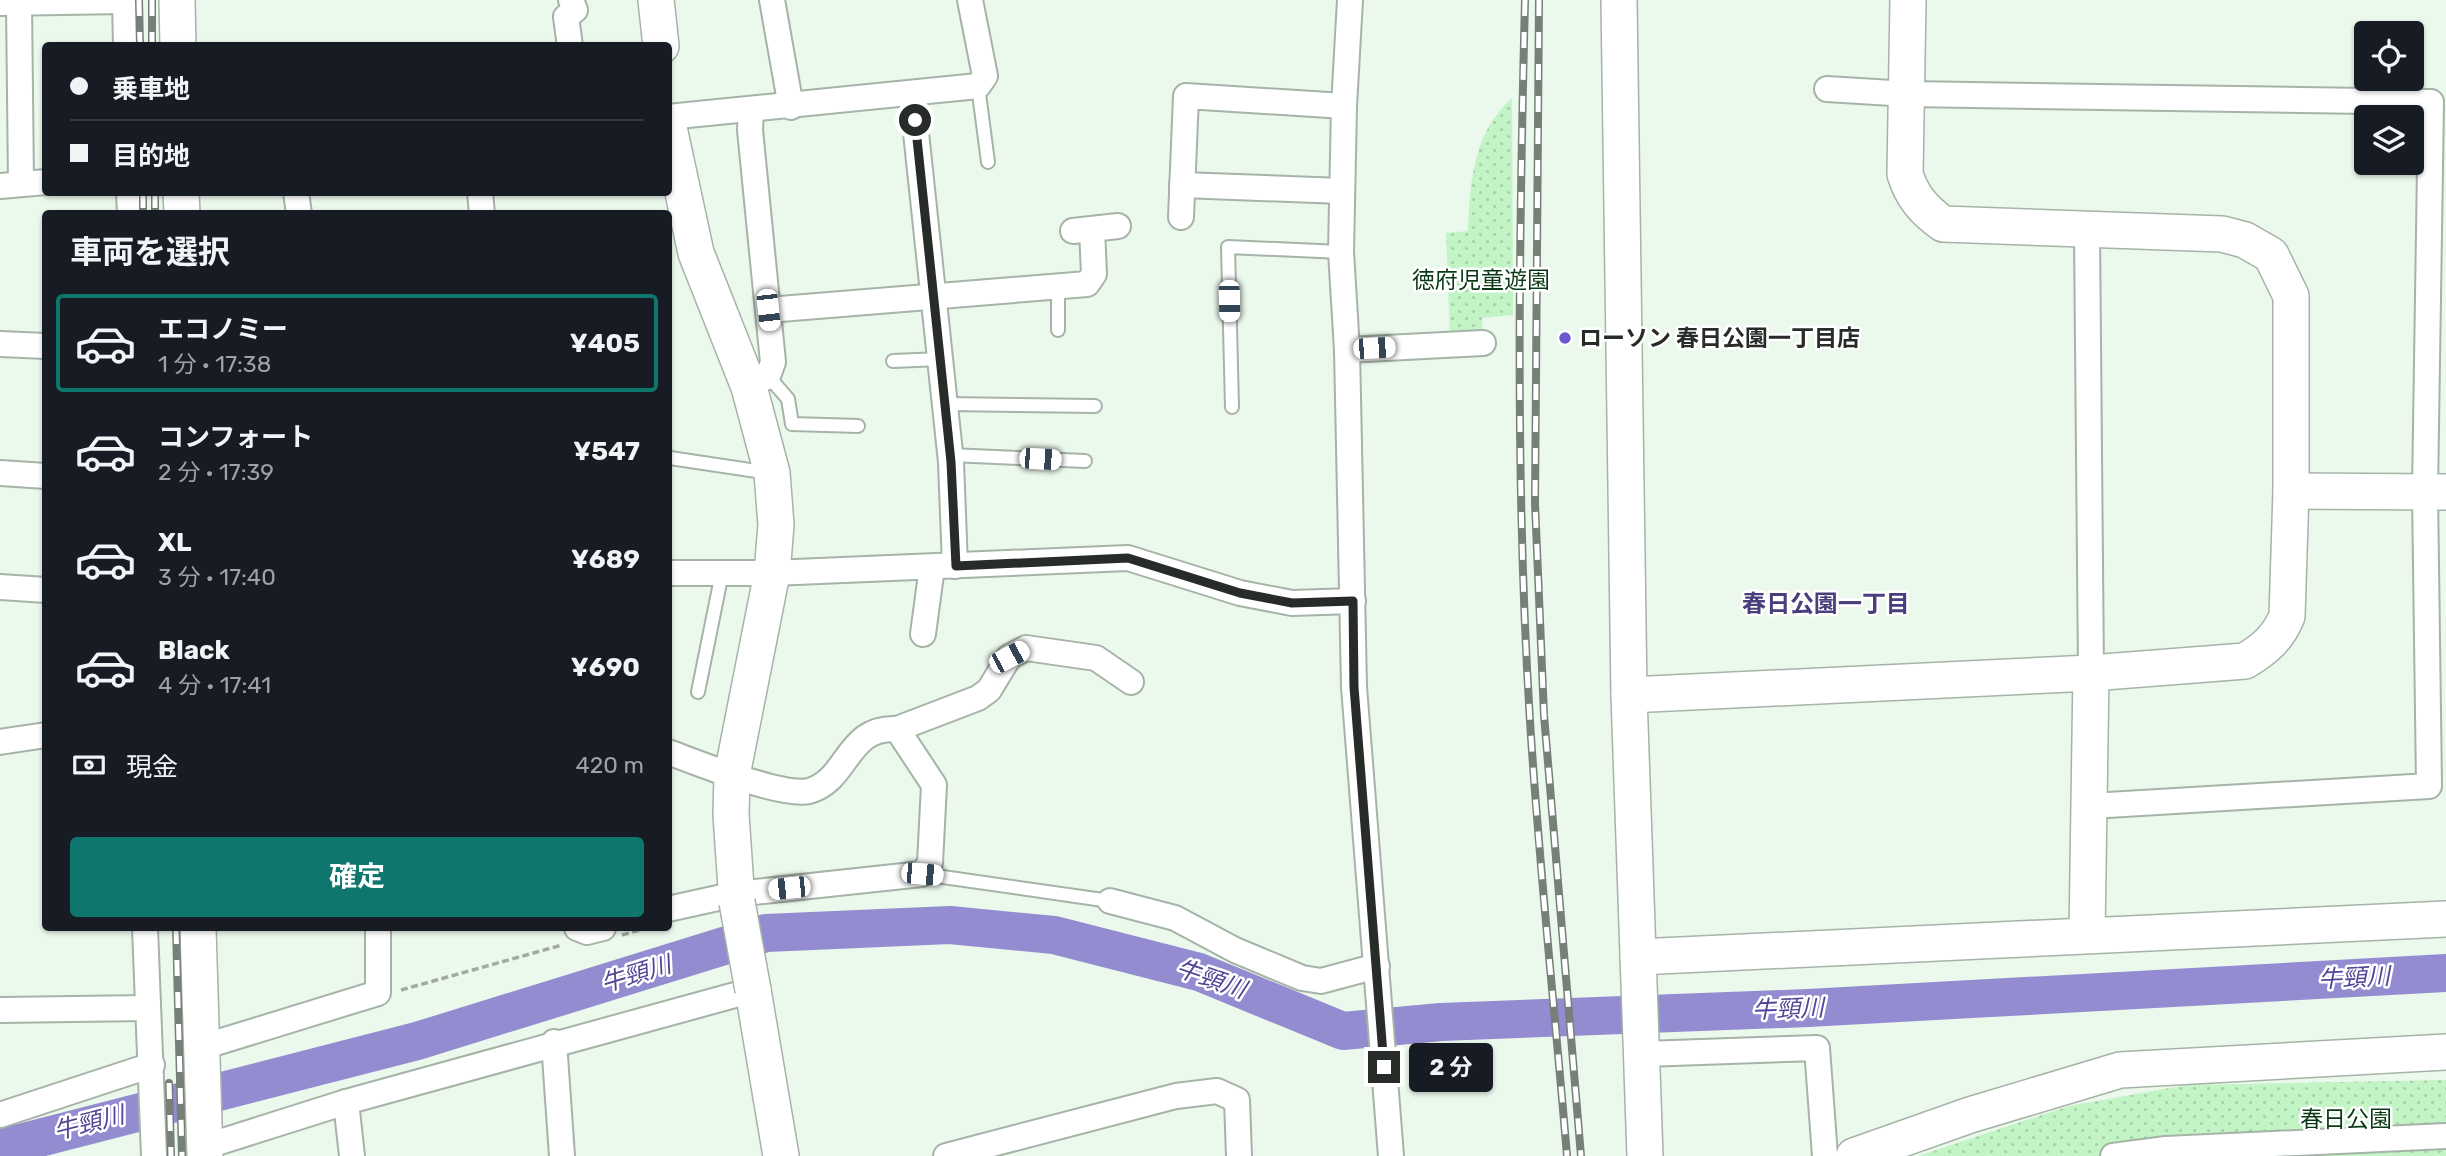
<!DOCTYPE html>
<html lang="ja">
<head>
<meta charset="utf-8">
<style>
	body { margin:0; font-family:Rubik,"Noto Sans JP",sans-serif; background:#20242c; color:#f1f3f6; height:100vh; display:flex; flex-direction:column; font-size:26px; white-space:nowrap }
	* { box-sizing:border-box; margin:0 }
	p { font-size:23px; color:#9ea1a6 }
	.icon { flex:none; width:38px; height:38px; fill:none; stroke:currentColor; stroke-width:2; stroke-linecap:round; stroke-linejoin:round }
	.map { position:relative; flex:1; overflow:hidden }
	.details { position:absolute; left:42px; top:210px; width:630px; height:721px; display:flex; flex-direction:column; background:#171b24; border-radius:7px; box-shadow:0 2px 5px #0004 }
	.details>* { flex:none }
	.top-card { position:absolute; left:42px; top:42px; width:630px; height:154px; border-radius:7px; box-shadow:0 2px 5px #0004; display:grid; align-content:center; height:154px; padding:0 28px; background:#171b24 }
	.buttons { position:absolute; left:2354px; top:21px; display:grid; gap:14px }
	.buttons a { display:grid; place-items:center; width:70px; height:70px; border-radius:7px; background:#171b24; box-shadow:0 2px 5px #0004; font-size:35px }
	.end { position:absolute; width:32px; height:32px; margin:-16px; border:9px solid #272c28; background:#fff; box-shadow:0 0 0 4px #fff }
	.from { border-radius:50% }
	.bubble { position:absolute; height:49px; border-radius:7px; background:#171b24; box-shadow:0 2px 5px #0004; font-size:23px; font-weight:700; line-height:49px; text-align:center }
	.car { position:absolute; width:21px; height:42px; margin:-21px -10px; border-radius:9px; box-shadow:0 0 5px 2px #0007; background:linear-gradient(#fff 24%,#345 0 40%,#fff 0 76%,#345 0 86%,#fff 0) }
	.top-card b { display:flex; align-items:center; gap:24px; height:66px; font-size:26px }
	.top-card b+b { border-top:2px solid #363941 }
	.top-card i { width:18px; height:18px; background:#f1f3f6 }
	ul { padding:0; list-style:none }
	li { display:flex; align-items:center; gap:21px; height:98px; margin:0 14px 10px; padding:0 14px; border:4px solid transparent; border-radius:7px }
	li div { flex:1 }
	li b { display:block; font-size:26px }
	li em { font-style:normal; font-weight:700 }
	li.on { border-color:#0f766e }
	li>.icon { width:63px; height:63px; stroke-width:1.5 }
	h2 { padding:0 28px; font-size:32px; line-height:84px }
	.pay { display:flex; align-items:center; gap:18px; height:77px; padding:0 28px; font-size:26px }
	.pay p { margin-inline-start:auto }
	.action { display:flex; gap:14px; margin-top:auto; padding:14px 28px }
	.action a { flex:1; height:80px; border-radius:7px; background:#0f766e; color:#fff; font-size:28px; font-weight:700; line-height:80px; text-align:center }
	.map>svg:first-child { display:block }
</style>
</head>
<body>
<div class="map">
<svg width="2446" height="1156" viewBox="0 0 2446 1156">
	<defs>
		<pattern id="park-dots" width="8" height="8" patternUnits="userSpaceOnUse" patternTransform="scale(1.75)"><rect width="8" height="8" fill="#c2f4c6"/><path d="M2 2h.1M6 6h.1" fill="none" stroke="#a7d1aa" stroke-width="1.8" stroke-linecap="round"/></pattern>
	</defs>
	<rect width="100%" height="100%" fill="#ebf8ec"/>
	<!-- park -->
	<g fill="url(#park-dots)">
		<path d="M1512,98L1513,315L1482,318L1483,337H1450L1446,233L1468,231C1470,181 1473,133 1512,98Z"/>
		<polygon points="2446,1080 2446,1156 1918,1156 2069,1106 2187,1085"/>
	</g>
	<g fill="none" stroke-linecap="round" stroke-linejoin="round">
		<!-- river -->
		<polyline stroke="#938cd1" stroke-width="38" points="0,1146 24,1142 417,1041 766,933 950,925 1054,935 1199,972 1343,1031 1441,1022 1808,1008 2446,973"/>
		<defs>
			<g id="lane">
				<polyline points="978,86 988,162"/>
				<polyline points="1058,330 1058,287"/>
				<polyline points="893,361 940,359"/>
				<polyline points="768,376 788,399 792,424 858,426"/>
				<polyline points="945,404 1095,406"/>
				<polyline points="1232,407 1228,247 1341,252"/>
				<polyline points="950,455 1085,461"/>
				<polyline points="670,458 770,473"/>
				<polyline points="698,692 722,573"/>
				<polyline points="922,874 1110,901"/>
			</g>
			<g id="street">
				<polyline points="125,0 126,46"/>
				<polyline points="772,0 791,107"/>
				<polyline points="1350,0 1344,106 1341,252 1347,350 1354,687 1391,1156"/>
				<polyline points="0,3 125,1"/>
				<polyline points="19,3 21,184"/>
				<polyline points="570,46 566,17 575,10 571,0"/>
				<polyline points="1827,89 1908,94 2431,102 2425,492 2429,786 2091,806"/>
				<polyline points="912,95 951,462 955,566"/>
				<polyline points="668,117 978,86 985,76 970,0"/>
				<polyline points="1182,185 1342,191"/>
				<polyline points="0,186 46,182"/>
				<polyline points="129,192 130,214"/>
				<polyline points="296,192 299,214"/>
				<polyline points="480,192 482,214"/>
				<polyline points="1181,217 1186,96 1344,106"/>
				<polyline points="1073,231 1118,226"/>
				<polyline points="2087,232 2091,673"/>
				<polyline points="768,310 1087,284 1094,274 1092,229"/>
				<polyline points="0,344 46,346"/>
				<polyline points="1347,350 1483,343"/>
				<polyline points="749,387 768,376 773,362 750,130 751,111"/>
				<polyline points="0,473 46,476"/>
				<polyline points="668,573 772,573 1128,558 1240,593 1292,603 1353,601"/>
				<polyline points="0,587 46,590"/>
				<polyline points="923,634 932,567"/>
				<polyline points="0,742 46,735"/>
				<path d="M668,752C698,763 781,797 809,791C849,780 846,726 897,729L978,698L989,690L1009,657L1026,648L1096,658L1131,682"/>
				<polyline points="1110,901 1175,918 1235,950 1302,978 1321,981 1377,966"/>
				<polyline points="668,909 736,894 922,874 930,863 934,785 897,729"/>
				<polyline points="145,928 154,1156"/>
				<polyline points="577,928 587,932 603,928"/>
				<polyline points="0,1010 147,1008"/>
				<polyline points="554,1042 562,1156"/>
				<polyline points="199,1048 378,993 378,928"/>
				<polyline points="1644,1054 1817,1048 1825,1156"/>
				<polyline points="346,1102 352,1156"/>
				<polyline points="0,1115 152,1065"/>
				<polyline points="204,1147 346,1102 753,990"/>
				<polyline points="946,1156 1176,1096 1217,1091 1237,1100 1239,1156"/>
				<polyline points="2113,1156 2166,1149 2446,1136"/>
			</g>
			<g id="secondary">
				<polyline points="177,0 178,46"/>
				<polyline points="656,0 661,46"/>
				<polyline points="1619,0 1629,695 1645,1156"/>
				<polyline points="668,123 696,253 749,387 772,473 776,525 772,573 732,775 731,815 737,902"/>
				<polyline points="181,192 182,214"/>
				<polyline points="2291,491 2446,492"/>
				<path d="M1629,695L2091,673L2245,661C2265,649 2278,638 2287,616L2291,491V296L2271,255L2245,240L2222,234L1943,224C1924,210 1912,197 1905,174L1908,0"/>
				<polyline points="198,928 205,1156"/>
				<polyline points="2087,935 2091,673"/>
				<polyline points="1638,957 2446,919"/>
				<polyline points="753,990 781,1156"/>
				<polyline points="1854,1156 1970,1115 2120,1070 2446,1052"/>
			</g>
		</defs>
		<!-- lane casing -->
		<use href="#lane" stroke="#a6b3a7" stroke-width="16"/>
		<!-- street casing -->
		<use href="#street" stroke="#a6b3a7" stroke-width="28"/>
		<!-- secondary casing -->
		<use href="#secondary" stroke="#a6b3a7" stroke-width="38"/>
		<!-- path -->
		<g stroke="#a1aba2" stroke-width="3.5" stroke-dasharray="7 3.5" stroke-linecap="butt">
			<polyline points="622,935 647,928"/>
			<polyline points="401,990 562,945"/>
		</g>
		<!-- lane -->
		<use href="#lane" stroke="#fff" stroke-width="12"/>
		<!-- street -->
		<use href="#street" stroke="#fff" stroke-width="24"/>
		<!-- secondary -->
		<use href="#secondary" stroke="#fff" stroke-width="35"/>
		<defs>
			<g id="rail">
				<polyline points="139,0 140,46"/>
				<polyline points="152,0 152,46"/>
				<path d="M1525,0C1519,240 1515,482 1530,721C1539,866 1555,1011 1567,1156"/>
				<polyline points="1539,0 1535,503 1544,715 1581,1156"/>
				<polyline points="143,192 143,214"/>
				<polyline points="155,192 155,214"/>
				<polyline points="176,928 182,1156"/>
				<polyline points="169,1083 171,1156"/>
			</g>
		</defs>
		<!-- rail casing -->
		<use href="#rail" stroke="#778078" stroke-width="8"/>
		<!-- rail -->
		<use href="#rail" stroke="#fff" stroke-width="5" stroke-dasharray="16" stroke-linecap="butt"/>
		<defs>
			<polyline id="secondary-bridge" points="737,902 753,990"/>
		</defs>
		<!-- secondary-bridge casing -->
		<use href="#secondary-bridge" stroke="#a6b3a7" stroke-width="38" stroke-linecap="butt"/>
		<!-- secondary-bridge -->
		<use href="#secondary-bridge" stroke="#fff" stroke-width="35"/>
	</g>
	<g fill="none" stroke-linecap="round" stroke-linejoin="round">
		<!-- route -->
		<polyline stroke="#272c28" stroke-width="9" points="915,120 951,462 956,566 1128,558 1240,593 1292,603 1353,601 1354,687 1384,1067"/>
	</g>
	<!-- markers -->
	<circle fill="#6e56cf" stroke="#fff" stroke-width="2.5" cx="1565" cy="338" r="7"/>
	<g text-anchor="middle" stroke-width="5" stroke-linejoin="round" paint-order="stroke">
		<!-- park labels -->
		<g font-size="23" fill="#093814" stroke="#fff">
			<text x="1481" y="288">徳府児童遊園</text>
			<text x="2346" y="1127">春日公園</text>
		</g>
		<!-- poi labels -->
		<g font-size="23" font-weight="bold" fill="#272c28" stroke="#fff" text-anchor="start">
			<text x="1579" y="346">ローソン 春日公園一丁目店</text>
		</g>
		<!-- neighbourhood labels -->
		<g font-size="24" font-weight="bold" fill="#483f7c" stroke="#fff">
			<text x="1826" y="612">春日公園一丁目</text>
		</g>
		<!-- water labels -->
		<g font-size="24" font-style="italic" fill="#534497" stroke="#fff">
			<text transform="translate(636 974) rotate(-17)" y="8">牛頸川</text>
			<text transform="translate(2354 978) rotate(-3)" y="8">牛頸川</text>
			<text transform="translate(1211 979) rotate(19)" y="8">牛頸川</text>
			<text transform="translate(1788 1009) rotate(-2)" y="8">牛頸川</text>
			<text transform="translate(89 1123) rotate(-14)" y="8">牛頸川</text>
		</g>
	</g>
</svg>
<div class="buttons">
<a><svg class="icon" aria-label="locate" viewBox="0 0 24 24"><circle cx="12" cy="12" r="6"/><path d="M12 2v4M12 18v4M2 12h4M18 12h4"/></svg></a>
<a><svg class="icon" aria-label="layers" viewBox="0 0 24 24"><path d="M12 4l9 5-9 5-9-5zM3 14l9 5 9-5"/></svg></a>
</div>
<i class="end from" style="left:915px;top:120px"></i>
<i class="end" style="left:1384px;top:1067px"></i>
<div class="bubble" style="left:1409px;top:1043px;width:84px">2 分</div>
<i class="car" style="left:1229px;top:301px;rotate:179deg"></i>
<i class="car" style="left:768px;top:310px;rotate:174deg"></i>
<i class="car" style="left:1374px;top:348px;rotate:87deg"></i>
<i class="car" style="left:1040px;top:459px;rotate:93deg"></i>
<i class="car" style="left:1009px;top:657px;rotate:62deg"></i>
<i class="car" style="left:922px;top:874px;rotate:95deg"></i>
<i class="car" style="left:789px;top:888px;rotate:264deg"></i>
<div class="top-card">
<b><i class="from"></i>乗車地</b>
<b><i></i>目的地</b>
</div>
<section class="details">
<h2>車両を選択</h2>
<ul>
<li class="on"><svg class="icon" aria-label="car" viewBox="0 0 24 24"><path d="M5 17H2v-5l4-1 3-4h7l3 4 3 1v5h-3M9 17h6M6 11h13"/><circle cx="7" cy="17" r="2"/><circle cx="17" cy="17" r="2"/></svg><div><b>エコノミー</b><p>1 分 · 17:38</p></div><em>¥405</em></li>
<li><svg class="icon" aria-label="car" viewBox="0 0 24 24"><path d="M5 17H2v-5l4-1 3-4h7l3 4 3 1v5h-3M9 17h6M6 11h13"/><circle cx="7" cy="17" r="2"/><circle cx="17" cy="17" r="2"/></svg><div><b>コンフォート</b><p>2 分 · 17:39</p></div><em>¥547</em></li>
<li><svg class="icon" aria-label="car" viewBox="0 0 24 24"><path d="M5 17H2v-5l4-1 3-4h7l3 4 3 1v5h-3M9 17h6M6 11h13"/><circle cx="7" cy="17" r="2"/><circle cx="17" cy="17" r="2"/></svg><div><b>XL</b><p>3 分 · 17:40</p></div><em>¥689</em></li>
<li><svg class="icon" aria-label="car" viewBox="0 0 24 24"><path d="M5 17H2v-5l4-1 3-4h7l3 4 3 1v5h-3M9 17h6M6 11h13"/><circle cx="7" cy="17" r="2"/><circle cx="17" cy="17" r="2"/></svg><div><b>Black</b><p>4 分 · 17:41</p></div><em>¥690</em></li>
</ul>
<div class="pay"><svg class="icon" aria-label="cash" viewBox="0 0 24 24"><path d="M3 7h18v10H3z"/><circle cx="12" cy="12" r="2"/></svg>現金<p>420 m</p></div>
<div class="action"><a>確定</a></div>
</section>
</div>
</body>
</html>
